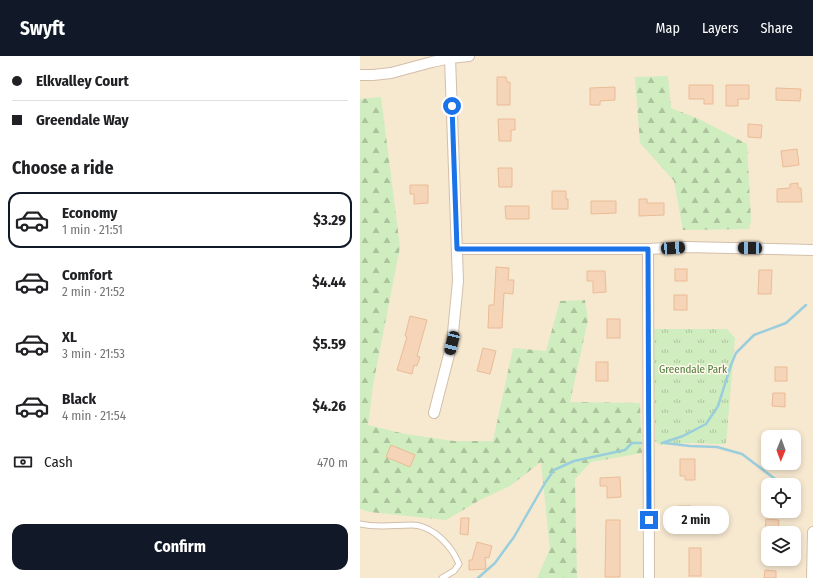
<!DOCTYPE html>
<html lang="en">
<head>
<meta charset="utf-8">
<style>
	body { margin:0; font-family:"Fira Sans Condensed",sans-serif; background:#f2f2f2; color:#202124; height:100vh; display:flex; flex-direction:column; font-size:15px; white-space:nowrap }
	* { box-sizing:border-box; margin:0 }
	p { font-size:13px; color:#757577 }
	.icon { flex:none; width:22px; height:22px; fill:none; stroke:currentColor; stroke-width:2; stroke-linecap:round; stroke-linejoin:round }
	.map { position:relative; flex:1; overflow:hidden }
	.sheet { display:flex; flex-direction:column; background:#fff; width:360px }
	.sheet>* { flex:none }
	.guide { display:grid; align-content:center; height:88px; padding:0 12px; background:#fff }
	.needle { width:26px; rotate:181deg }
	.tools { position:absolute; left:401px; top:374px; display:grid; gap:8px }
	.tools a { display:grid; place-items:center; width:40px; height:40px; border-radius:8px; background:#fff; box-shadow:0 2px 6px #0003; font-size:20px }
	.end { position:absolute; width:18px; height:18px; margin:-9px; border:5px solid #1a73e8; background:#fff; box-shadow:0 0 0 2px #fff }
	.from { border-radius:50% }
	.bubble { position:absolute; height:28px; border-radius:12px; background:#fff; box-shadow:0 2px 6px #0003; font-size:13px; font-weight:700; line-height:28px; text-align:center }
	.car { position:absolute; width:12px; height:24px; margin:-12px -6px; border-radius:5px; box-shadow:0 0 3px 1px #0007; background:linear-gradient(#222 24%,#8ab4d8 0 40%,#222 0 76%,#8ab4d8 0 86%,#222 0) }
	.guide b { display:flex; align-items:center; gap:14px; height:38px; font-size:15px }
	.guide b+b { border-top:1px solid #e0e0e0 }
	.guide i { width:10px; height:10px; background:#202124 }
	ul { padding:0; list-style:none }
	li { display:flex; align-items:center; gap:12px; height:56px; margin:0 8px 6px; padding:0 4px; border:2px solid transparent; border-radius:12px }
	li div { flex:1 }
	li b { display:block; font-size:15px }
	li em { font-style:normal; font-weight:700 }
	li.current { border-color:#111827 }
	li>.icon { width:36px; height:36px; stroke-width:1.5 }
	h2 { padding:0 12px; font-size:18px; line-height:48px }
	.pay { display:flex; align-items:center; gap:10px; height:44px; padding:0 12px; font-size:15px }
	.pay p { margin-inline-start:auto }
	.primary-button { display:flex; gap:8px; margin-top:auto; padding:8px 12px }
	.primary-button a { flex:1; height:46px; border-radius:12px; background:#111827; color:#fff; font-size:16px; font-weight:700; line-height:46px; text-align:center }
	header { display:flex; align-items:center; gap:24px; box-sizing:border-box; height:56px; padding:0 20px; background:#111827; color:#fff }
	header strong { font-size:19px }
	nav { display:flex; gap:22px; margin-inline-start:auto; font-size:14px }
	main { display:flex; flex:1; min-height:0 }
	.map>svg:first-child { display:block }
</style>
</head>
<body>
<header>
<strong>Swyft</strong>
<nav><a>Map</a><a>Layers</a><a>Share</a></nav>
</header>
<main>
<section class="sheet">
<div class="guide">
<b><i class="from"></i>Elkvalley Court</b>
<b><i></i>Greendale Way</b>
</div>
<h2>Choose a ride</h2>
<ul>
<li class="current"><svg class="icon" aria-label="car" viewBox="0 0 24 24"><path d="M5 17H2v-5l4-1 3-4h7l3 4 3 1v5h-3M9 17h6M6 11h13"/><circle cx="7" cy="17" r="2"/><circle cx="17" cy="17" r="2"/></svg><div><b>Economy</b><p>1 min · 21:51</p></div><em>$3.29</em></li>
<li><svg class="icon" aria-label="car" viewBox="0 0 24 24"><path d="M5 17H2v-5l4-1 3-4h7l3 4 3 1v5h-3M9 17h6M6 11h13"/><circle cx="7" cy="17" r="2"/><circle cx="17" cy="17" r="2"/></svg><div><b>Comfort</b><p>2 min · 21:52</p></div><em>$4.44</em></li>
<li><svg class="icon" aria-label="car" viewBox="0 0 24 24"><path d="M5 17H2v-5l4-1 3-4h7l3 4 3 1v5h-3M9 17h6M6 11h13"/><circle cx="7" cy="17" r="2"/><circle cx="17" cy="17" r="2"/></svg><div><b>XL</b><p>3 min · 21:53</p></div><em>$5.59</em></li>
<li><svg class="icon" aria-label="car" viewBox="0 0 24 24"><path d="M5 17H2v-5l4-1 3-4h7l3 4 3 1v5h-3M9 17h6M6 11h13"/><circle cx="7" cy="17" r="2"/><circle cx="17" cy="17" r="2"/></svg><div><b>Black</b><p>4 min · 21:54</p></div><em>$4.26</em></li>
</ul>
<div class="pay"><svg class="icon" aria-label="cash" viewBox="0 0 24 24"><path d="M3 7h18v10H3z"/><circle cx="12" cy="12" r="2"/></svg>Cash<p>470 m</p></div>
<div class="primary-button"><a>Confirm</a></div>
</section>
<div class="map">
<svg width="453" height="522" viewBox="0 0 453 522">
	<defs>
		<pattern id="grass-tufts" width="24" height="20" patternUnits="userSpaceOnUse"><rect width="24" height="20" fill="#cfedbf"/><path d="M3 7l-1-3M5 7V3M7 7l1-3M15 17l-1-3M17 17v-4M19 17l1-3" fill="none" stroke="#adc39d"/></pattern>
		<pattern id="forest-firs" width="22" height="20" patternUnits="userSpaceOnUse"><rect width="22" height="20" fill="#cfedbf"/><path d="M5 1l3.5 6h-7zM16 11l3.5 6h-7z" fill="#adc39d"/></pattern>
	</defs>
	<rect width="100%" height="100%" fill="#fef5e2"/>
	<!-- residential -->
	<path fill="#f7e8d0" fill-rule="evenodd" d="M0,0H453V522H0ZM408,381H434V407H408ZM408,429H434V455H408ZM408,477H434V503H408Z"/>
	<!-- grass -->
	<polygon fill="url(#grass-tufts)" points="293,273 367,273 375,282 366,388 324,387 300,389 295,385"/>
	<!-- forest -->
	<g fill="url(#forest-firs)">
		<polygon points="308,20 311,52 339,63 387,88 391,165 389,173 323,174 314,125 280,87 275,21"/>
		<polygon points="21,41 40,191 13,329 8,369 45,378 94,385 133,385 153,292 186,295 200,245 225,244 228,264 210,346 280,347 282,397 231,406 215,423 217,522 177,522 190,493 181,406 150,430 120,444 86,464 10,456 0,453 0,43"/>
	</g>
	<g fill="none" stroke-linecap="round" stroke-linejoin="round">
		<!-- stream -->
		<g stroke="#9acedc" stroke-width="2.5">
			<polyline points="302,387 323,380 346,368 358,350 371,309 376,297 394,279 426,267 446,249"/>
			<polyline points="305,387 330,390 357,391 382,398 423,429"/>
			<polyline points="118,522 135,507 154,481 185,427 194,414 214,405 265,394 272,387 281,387"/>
		</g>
	</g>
	<!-- building -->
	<g fill="#f6d4b7" stroke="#eabc96">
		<polygon points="137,21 146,21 147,26 150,26 150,49 137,49"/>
		<polygon points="329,29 353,29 353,48 344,48 344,43 329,43"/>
		<polygon points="366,29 389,29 389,43 378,43 378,50 366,50"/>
		<polygon points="255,31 255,44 240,45 240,49 230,49 230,32"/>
		<polygon points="416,32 441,33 440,45 416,44"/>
		<polygon points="138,63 155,63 155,74 151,74 151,85 139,85"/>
		<polygon points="388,68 402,69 401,82 388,81"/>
		<polygon points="437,93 439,109 423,111 421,95"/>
		<polygon points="138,112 152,112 152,131 139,131"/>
		<polygon points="438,127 438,132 441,132 442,146 417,146 417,133 430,132 430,128"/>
		<polygon points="50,129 68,129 68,147 54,148 54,138 50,138"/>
		<polygon points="192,135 206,135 206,143 208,143 208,153 192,153"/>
		<polygon points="279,143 287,143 287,147 304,147 304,159 279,160"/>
		<polygon points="231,145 256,145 256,157 231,158"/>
		<polygon points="145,150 169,150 169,163 146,163"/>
		<polygon points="136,211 149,212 148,224 154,224 153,238 144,237 142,272 128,272 129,249 134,249"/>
		<rect x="315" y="213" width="12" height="12"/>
		<polygon points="399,214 412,214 411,238 398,238"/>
		<polygon points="227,215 245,215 246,236 233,237 233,225 227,225"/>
		<rect x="314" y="239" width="13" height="15"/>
		<polygon points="50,260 67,264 57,300 60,301 57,310 54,309 52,318 37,314 47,281 45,280"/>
		<rect x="247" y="263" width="13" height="19"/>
		<polygon points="123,292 136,295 130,318 117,315"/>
		<rect x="236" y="306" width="12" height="19"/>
		<rect x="415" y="311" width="12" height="14"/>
		<polygon points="413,337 425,337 425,351 412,350"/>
		<polygon points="31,389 55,399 50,411 26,401"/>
		<polygon points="320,403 335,403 335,424 325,424 325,420 320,420"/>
		<polygon points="260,421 261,441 247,442 247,430 240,430 240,422"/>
		<polygon points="318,450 331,450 331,474 317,474"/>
		<polygon points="101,462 109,462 108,479 100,478"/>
		<polygon points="406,463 419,464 418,477 405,477"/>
		<polygon points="246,464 260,464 260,521 245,521"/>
		<polygon points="117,486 132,490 129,502 125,501 126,513 109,514 109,504 112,504"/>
		<rect x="329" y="492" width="12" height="28"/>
		<polygon points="405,514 416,515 416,522 404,522"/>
	</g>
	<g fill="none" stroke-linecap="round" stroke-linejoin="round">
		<defs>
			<path id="lane" d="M0,468C17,472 35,469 52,469C68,469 83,482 92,495C95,499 97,504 99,508L94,515L82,522"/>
			<g id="street">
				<polyline points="0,19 13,19 31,17 72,6 90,2 109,0"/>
				<polyline points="97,193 288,193 326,191 453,194"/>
				<polyline points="288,193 289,522"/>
				<polyline points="74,357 92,287 98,225 90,2"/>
				<polyline points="452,522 453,476"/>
			</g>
		</defs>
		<!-- lane casing -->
		<use href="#lane" stroke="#d3bfaa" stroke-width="7"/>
		<!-- street casing -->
		<use href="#street" stroke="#d3bfaa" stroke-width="12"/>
		<!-- lane -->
		<use href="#lane" stroke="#fff" stroke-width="5"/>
		<!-- street -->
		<use href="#street" stroke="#fff" stroke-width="10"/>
	</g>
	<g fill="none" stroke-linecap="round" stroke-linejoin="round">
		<!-- route -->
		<polyline stroke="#1a73e8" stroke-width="5" points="92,50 97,193 288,193 289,464"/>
	</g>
	<g text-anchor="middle" stroke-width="3" stroke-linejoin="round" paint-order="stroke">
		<!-- park labels -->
		<g font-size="11" fill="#497a3b" stroke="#fff8eb">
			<text x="333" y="317">Greendale Park</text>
		</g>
	</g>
</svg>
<div class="tools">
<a><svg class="needle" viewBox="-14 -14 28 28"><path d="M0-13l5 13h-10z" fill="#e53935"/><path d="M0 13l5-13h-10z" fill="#757577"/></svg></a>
<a><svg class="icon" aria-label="locate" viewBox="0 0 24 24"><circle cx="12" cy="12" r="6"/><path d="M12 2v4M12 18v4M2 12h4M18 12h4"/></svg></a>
<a><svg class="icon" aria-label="layers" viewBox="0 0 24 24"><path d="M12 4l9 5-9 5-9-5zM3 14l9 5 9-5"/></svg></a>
</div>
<i class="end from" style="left:92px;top:50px"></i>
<i class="end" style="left:289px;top:464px"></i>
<div class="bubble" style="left:303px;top:450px;width:66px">2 min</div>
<i class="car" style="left:313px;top:192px;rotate:86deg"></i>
<i class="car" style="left:390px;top:192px;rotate:271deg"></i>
<i class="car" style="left:92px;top:287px;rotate:194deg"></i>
</div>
</main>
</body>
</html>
